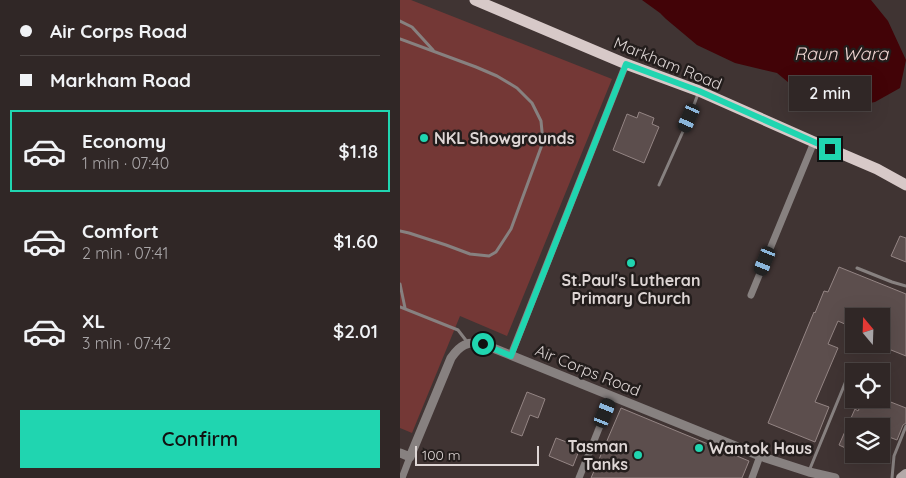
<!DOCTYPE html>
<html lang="en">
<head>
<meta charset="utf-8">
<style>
	body { margin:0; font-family:Quicksand,sans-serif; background:#3c3332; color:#f1f3f6; height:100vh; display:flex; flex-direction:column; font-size:19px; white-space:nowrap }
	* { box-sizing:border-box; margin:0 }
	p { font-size:16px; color:#a8a5a7 }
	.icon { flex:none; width:28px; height:28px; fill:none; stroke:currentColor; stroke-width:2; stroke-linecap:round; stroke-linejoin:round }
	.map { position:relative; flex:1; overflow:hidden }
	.side { display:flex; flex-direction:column; background:#302726; width:400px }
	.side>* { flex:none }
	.top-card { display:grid; align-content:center; height:110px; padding:0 20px; background:#302726 }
	.needle { width:32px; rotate:341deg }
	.fabs { position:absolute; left:445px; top:308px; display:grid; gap:10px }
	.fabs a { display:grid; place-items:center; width:45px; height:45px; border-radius:0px; background:#302726; box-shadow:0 5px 20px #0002,0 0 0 1px #4b4443; font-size:25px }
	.scale { position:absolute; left:15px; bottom:12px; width:124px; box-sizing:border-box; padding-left:5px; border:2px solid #ded6d5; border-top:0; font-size:14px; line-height:18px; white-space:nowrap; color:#ded6d5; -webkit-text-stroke:4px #231d1c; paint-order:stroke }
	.end { position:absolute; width:22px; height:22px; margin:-11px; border:6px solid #20d5b0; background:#111; box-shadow:0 0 0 2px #111 }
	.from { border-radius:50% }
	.bubble { position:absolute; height:35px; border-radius:0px; background:#302726; box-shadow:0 5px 20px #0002,0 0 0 1px #4b4443; font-size:16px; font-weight:600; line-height:35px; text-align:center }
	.car { position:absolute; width:15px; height:30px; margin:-15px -8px; border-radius:6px; box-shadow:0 0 4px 1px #0007; background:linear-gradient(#222 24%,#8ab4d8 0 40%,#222 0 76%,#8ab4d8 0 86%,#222 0) }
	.top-card b { display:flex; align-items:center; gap:18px; height:48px; font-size:19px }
	.top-card b+b { border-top:1px solid #4b4443 }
	.top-card i { width:12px; height:12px; background:#f1f3f6 }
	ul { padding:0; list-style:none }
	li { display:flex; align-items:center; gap:15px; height:82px; margin:0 10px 8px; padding:0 10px; border:2px solid transparent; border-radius:0px }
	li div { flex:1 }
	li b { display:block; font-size:19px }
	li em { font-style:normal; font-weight:600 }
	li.active { border-color:#20d5b0 }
	li>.icon { width:45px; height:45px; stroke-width:1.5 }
	.action { display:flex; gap:10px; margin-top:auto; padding:10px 20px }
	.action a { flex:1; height:58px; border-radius:0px; background:#20d5b0; color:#111; font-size:20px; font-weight:600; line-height:58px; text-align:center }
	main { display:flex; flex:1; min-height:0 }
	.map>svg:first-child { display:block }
</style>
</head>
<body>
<main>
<section class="side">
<div class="top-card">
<b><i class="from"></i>Air Corps Road</b>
<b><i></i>Markham Road</b>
</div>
<ul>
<li class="active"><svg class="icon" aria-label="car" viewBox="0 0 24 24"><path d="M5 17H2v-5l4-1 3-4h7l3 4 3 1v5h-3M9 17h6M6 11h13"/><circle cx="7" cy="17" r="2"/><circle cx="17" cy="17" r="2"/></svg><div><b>Economy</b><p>1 min · 07:40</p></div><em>$1.18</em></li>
<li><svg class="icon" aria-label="car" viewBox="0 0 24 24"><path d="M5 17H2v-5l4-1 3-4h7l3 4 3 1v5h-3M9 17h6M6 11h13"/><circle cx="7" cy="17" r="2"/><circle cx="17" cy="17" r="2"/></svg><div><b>Comfort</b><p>2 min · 07:41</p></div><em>$1.60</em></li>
<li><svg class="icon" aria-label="car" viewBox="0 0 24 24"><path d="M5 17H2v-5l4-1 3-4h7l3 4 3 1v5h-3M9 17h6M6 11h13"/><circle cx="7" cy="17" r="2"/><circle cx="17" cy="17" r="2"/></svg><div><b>XL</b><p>3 min · 07:42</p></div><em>$2.01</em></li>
</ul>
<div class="action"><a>Confirm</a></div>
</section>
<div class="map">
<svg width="506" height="478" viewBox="0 0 506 478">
	<rect width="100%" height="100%" fill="#403433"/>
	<!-- green -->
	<polygon fill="#743836" points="0,0 11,0 212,79 107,336 60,316 12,433 0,428"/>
	<!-- water -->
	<polygon fill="#420307" points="242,0 471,0 488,21 506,60 500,88 475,102 433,110 406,97 377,73 335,63 297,45 266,19 260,13"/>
	<!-- building -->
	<g fill="#5c4e4d" stroke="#948584">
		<polygon points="239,112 254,118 252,124 259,127 244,163 213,150 227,114 237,118"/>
		<polygon points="500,236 506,238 506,262 491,256"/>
		<polygon points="439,267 506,294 506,356 481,346 481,316 454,316 454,328 438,321 428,344 438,348 415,402 429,407 415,442 368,423 414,312 415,313 424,291 428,292"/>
		<polygon points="127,392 145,399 138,418 130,415 122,436 111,432"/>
		<polygon points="464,399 483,399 506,408 506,423 503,425 497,440 481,434 481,426 454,426 454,452 439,445 455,409 458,411"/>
		<polygon points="221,408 349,461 342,478 191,478"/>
		<polygon points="156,438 169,443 171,439 182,443 173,466 149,456"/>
	</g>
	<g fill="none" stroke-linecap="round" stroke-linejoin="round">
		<!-- service -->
		<g stroke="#878180" stroke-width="3">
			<polyline points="0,21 12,27 33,50"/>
			<polyline points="0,39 76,67 97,76 117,88 132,103 141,121 143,142 111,229 96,252 89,256 70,254 46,245 9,233 0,231"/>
			<polyline points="259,185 289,118 298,94"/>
			<polyline points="457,268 492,282 506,286"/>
			<polyline points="0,284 5,308"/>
			<polyline points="0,307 58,330 68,343"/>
			<polyline points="409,471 448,376"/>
			<polyline points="492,478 494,456 506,426"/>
		</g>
		<!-- minor -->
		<g stroke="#878180" stroke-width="7">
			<polyline points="351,295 414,142"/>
			<polyline points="111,355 226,64"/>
			<polyline points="2,478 10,457"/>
			<polyline points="179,478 212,396"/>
			<polyline points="352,478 360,456"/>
		</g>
		<!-- tertiary -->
		<path stroke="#878180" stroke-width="9" d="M0,453L10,457L51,358C60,345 67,341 83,344L360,456L409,472L435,478"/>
		<!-- secondary -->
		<polyline stroke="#b4aaa9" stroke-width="10" points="501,478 506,474"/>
		<!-- primary -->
		<polyline stroke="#d7c9c8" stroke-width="11" points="75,0 226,64 299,91 414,142 477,169 506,185"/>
	</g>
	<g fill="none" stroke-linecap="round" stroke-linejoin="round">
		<!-- route -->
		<polyline stroke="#20d5b0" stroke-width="6" points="83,344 111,356 226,64 299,91 430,149"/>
	</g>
	<!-- markers -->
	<g fill="#20d5b0" stroke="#231d1c" stroke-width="2">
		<circle cx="24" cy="138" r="5"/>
		<circle cx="231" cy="263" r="5"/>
		<circle cx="299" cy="448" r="5"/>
		<circle cx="238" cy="455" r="5"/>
	</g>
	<g text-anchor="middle" stroke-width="5" stroke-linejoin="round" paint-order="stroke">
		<!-- street labels -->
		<g font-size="16" fill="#ded6d5" stroke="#231d1c">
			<text transform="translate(268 63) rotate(22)" y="6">Markham Road</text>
			<text transform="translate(188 370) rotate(22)" y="6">Air Corps Road</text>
		</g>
		<!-- poi labels -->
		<g font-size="16" font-weight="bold" fill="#ded6d5" stroke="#231d1c" text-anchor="start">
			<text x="34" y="144">NKL Showgrounds</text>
			<text x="231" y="286" text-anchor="middle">St.Paul's Lutheran<tspan x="231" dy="18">Primary Church</tspan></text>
			<text x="228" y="452" text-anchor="end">Tasman<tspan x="228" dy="18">Tanks</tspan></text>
			<text x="309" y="454">Wantok Haus</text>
		</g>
		<!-- water labels -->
		<g font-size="18" font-style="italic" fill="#eed4d1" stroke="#231d1c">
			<text x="441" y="60">Raun Wara</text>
		</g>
	</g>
</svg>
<div class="fabs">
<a><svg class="needle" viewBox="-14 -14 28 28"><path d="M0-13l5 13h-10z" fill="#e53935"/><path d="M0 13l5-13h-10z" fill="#a8a5a7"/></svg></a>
<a><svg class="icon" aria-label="locate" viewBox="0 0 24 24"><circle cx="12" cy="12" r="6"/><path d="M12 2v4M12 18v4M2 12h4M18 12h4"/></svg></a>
<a><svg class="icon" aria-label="layers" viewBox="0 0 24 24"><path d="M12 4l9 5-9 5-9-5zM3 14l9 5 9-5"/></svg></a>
</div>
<div class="scale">100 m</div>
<i class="end from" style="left:83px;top:344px"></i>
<i class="end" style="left:430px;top:149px"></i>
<div class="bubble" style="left:389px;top:76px;width:82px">2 min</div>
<i class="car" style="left:289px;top:118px;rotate:204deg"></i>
<i class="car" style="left:365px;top:261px;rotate:202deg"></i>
<i class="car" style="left:205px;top:413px;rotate:22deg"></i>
</div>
</main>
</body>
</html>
